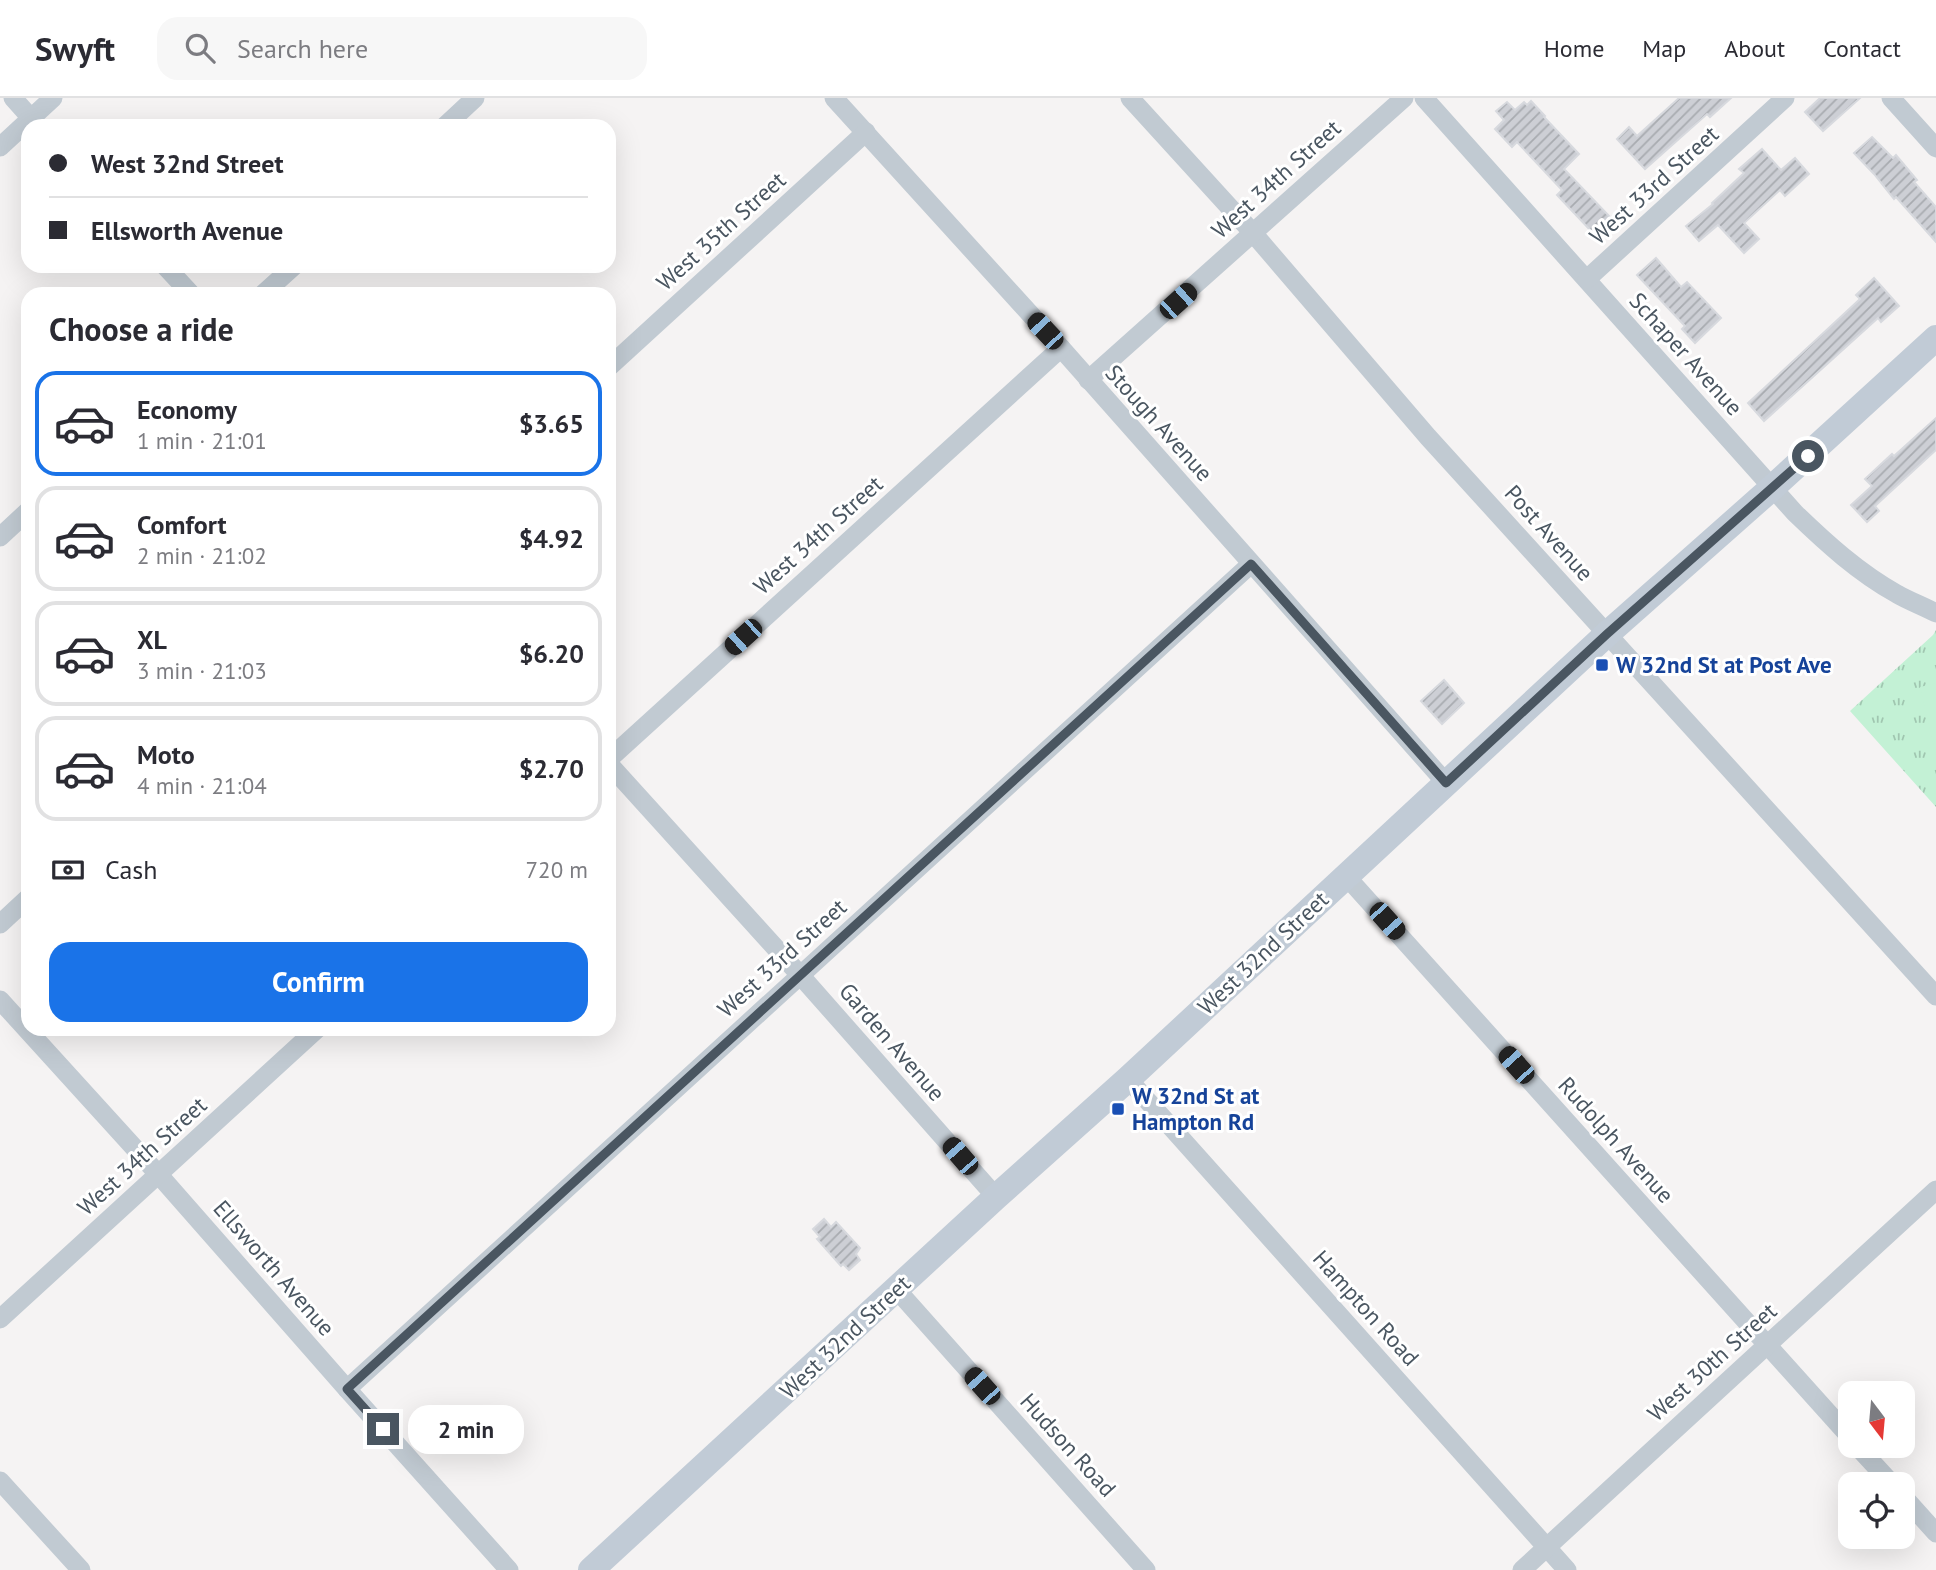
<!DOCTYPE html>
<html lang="en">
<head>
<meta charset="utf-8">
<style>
	body { margin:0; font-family:"PT Sans",sans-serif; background:#f7f7f7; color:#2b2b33; height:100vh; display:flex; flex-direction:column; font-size:26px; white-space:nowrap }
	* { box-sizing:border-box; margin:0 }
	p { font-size:23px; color:#7c7c81 }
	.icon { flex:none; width:38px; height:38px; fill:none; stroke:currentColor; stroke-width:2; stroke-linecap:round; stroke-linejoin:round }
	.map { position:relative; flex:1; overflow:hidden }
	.drawer { position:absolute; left:21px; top:189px; width:595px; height:749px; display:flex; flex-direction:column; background:#fff; border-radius:21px; box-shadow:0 7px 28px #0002 }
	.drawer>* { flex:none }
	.guide { position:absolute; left:21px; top:21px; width:595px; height:154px; border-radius:21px; box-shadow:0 7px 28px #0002; display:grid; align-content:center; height:154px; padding:0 28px; background:#fff }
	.needle { width:46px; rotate:164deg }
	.buttons { position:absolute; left:1838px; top:1283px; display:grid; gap:14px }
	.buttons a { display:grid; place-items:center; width:77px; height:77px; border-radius:14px; background:#fff; box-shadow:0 7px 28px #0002; font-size:35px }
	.end { position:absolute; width:32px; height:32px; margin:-16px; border:9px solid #4a5661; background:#fff; box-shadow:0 0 0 4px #fff }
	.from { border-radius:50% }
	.bubble { position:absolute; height:49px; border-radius:21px; background:#fff; box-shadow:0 7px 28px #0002; font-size:23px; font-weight:700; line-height:49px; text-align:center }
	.car { position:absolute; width:21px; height:42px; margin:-21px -10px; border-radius:9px; box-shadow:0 0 5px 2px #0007; background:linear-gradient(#222 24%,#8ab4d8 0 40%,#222 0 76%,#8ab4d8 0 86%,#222 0) }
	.guide b { display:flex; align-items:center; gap:24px; height:66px; font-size:26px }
	.guide b+b { border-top:2px solid #e1e1e2 }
	.guide i { width:18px; height:18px; background:#2b2b33 }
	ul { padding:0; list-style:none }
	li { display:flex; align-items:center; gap:21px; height:105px; margin:0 14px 10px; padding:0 14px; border:4px solid #e1e1e2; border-radius:21px }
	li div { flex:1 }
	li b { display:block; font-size:26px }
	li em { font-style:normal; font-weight:700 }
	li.active { border-color:#1a73e8 }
	li>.icon { width:63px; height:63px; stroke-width:1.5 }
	h2 { padding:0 28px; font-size:32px; line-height:84px }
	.pay { display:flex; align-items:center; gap:18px; height:77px; padding:0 28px; font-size:26px }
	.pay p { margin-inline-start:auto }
	.primary-button { display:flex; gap:14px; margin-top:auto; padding:14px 28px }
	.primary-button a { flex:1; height:80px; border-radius:21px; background:#1a73e8; color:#fff; font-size:28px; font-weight:700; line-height:80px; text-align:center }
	header { display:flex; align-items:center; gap:42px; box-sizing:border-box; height:98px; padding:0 35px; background:#fff; border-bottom:2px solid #e1e1e2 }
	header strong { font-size:33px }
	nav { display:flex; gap:38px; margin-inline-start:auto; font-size:24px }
	.search { width:490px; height:63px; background:#f7f7f7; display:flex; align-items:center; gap:18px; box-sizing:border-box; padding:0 24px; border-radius:21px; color:#7c7c81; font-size:26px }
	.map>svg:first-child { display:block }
</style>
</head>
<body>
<header>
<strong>Swyft</strong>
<div class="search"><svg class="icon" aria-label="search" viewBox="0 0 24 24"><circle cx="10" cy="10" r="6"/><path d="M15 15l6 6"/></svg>Search here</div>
<nav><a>Home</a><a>Map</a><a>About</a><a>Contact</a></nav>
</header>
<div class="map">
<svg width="1936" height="1472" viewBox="0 0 1936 1472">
	<defs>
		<pattern id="park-tufts" width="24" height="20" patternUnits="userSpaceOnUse" patternTransform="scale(1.75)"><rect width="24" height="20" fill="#c3f1d5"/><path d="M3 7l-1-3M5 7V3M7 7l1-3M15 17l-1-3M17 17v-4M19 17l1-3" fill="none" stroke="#a0c6b0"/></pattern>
		<pattern id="building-hatch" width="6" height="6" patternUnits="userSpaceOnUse" patternTransform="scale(1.75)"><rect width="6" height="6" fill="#cdcfd5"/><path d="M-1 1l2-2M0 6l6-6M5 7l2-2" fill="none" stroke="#a8abb0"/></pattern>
	</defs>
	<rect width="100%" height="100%" fill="#f5f3f3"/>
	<!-- park -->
	<polygon fill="url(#park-tufts)" points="1936,532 1936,709 1850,613 1933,537"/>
	<!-- garden -->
	<polygon fill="#c3f1d5" points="1936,585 1936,658 1920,589"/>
	<!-- building -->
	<g fill="url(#building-hatch)" stroke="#d7d9de" stroke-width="2">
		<polygon points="1679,0 1731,0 1710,19 1707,16 1645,71 1617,41 1629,29 1637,38"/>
		<polygon points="1820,0 1860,0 1823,33 1805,14"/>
		<polygon points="1531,3 1545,18 1544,19 1579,56 1564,71 1610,119 1593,135 1557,97 1562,92 1517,44 1512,49 1495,31 1504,22 1496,13 1507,4 1515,12 1524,4 1527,7"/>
		<polygon points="1872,39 1893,60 1896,57 1917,82 1914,84 1936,109 1936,144 1896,99 1894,101 1874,76 1854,55"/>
		<polygon points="1762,51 1781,72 1795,60 1809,76 1785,98 1780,92 1744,125 1759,141 1744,155 1718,127 1699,143 1686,128 1713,106 1712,105 1744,75 1739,71"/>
		<polygon points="1656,160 1681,189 1687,184 1721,220 1695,245 1682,231 1685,228 1637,177"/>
		<polygon points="1874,180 1899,208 1881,224 1878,220 1764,323 1748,305 1860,201 1856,197"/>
		<polygon points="1936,320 1936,352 1875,408 1879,413 1867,424 1851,407 1872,388 1865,381 1892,356 1894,358"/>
		<polygon points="1444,582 1464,605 1442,626 1421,603"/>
		<polygon points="824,1121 831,1129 836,1124 860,1150 856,1156 860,1162 849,1172 843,1166 841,1168 817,1141 820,1139 813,1131"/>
	</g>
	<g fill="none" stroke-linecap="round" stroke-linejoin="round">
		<!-- street -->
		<g stroke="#c1cad2" stroke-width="19">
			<polyline points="13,0 38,28"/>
			<polyline points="834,0 1061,250 1446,685"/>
			<polyline points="1130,0 1253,135 1428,339 1936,898"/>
			<path d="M1424,0L1795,415C1826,445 1859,475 1897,496C1909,503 1923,508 1936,515"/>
			<polyline points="1891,0 1936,50"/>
			<polyline points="445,28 475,0"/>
			<polyline points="0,49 53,0"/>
			<polyline points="165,168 191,196"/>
			<polyline points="1587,181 1785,0"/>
			<polyline points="263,196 294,168"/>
			<polyline points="609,269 866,34"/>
			<polyline points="1088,282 1404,0"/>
			<polyline points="0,439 28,413"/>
			<polyline points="609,661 1061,250"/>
			<polyline points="609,666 800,877 996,1099"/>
			<polyline points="1346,778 1850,1339"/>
			<polyline points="0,826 28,800"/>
			<polyline points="0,902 159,1077 347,1291 509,1472"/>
			<polyline points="1128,981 1567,1472"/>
			<polyline points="897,1192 1146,1472"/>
			<polyline points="0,1221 317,931"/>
			<polyline points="347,1291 1251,466"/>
			<polyline points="1857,1348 1892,1386"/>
			<polyline points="0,1383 81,1472"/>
			<polyline points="1902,1397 1936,1435"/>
			<polyline points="1522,1472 1936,1092"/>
		</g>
		<!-- secondary -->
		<polyline stroke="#c1cbd6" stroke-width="26" points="591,1472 996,1099 1128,981 1607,536 1773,389 1936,240"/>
	</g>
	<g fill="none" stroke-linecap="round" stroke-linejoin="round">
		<!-- route -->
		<polyline stroke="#4a5661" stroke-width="9" points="383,1331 347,1291 1251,466 1446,685 1607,536 1808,358"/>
	</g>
	<!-- markers -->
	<g fill="#1a4fb4" stroke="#fff" stroke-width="2.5">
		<rect x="1595" y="560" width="14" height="14" rx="3.5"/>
		<rect x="1111" y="1004" width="14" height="14" rx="3.5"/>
	</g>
	<g text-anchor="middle" stroke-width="6" stroke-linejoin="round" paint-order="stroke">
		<!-- street labels -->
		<g font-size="23" fill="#4a5661" stroke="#fff">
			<text transform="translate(1276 81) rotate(-42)" y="8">West 34th Street</text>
			<text transform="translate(1654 87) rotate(-42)" y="8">West 33rd Street</text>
			<text transform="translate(721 133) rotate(-42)" y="8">West 35th Street</text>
			<text transform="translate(1686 256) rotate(48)" y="8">Schaper Avenue</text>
			<text transform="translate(1159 325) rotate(48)" y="8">Stough Avenue</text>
			<text transform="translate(1549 435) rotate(48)" y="8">Post Avenue</text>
			<text transform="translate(818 437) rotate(-42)" y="8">West 34th Street</text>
			<text transform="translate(1263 855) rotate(-43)" y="8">West 32nd Street</text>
			<text transform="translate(782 860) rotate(-42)" y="8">West 33rd Street</text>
			<text transform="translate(892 944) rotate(49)" y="8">Garden Avenue</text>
			<text transform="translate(1616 1042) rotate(48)" y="8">Rudolph Avenue</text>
			<text transform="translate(142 1058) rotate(-42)" y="8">West 34th Street</text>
			<text transform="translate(274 1170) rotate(49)" y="8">Ellsworth Avenue</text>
			<text transform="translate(1366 1210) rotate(48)" y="8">Hampton Road</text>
			<text transform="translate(845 1239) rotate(-43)" y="8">West 32nd Street</text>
			<text transform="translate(1712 1264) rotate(-42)" y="8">West 30th Street</text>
			<text transform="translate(1068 1347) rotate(48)" y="8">Hudson Road</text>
		</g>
		<!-- transit labels -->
		<g font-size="23" font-weight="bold" fill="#164399" stroke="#fff" text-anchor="start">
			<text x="1616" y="575">W 32nd St at Post Ave</text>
			<text x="1132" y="1006">W 32nd St at<tspan x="1132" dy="26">Hampton Rd</tspan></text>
		</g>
	</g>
</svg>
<div class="buttons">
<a><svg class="needle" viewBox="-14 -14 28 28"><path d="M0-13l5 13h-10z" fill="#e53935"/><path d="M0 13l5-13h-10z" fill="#7c7c81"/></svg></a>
<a><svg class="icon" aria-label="locate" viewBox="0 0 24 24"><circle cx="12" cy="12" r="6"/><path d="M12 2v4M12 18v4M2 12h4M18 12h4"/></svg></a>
</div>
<i class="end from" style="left:1808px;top:358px"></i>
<i class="end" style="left:383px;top:1331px"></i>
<div class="bubble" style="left:408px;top:1307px;width:116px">2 min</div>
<i class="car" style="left:1178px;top:203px;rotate:48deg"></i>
<i class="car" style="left:1045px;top:233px;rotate:317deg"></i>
<i class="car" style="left:743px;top:539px;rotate:228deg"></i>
<i class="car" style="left:1387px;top:823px;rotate:138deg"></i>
<i class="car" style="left:1516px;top:967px;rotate:318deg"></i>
<i class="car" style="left:960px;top:1058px;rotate:319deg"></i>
<i class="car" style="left:982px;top:1288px;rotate:318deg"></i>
<div class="guide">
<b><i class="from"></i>West 32nd Street</b>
<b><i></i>Ellsworth Avenue</b>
</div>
<section class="drawer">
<h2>Choose a ride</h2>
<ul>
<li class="active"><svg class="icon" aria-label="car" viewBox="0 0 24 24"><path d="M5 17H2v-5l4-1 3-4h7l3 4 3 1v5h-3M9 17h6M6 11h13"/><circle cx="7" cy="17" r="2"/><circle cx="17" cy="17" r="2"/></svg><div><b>Economy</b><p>1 min · 21:01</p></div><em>$3.65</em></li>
<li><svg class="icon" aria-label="car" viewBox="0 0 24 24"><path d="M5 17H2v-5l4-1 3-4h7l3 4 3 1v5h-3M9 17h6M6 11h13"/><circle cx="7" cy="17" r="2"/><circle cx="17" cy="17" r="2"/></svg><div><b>Comfort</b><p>2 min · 21:02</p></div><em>$4.92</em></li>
<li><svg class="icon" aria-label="car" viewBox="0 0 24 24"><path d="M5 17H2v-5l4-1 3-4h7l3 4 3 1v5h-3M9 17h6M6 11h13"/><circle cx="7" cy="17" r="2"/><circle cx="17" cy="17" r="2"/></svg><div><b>XL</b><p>3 min · 21:03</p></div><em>$6.20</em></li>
<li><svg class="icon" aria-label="car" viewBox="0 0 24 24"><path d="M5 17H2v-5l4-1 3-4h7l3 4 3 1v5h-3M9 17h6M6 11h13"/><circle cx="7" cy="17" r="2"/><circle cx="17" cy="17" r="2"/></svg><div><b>Moto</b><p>4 min · 21:04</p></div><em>$2.70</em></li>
</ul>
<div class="pay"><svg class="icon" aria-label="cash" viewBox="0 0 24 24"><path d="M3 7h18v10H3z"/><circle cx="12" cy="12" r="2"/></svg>Cash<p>720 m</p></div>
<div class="primary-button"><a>Confirm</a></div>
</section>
</div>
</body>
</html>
